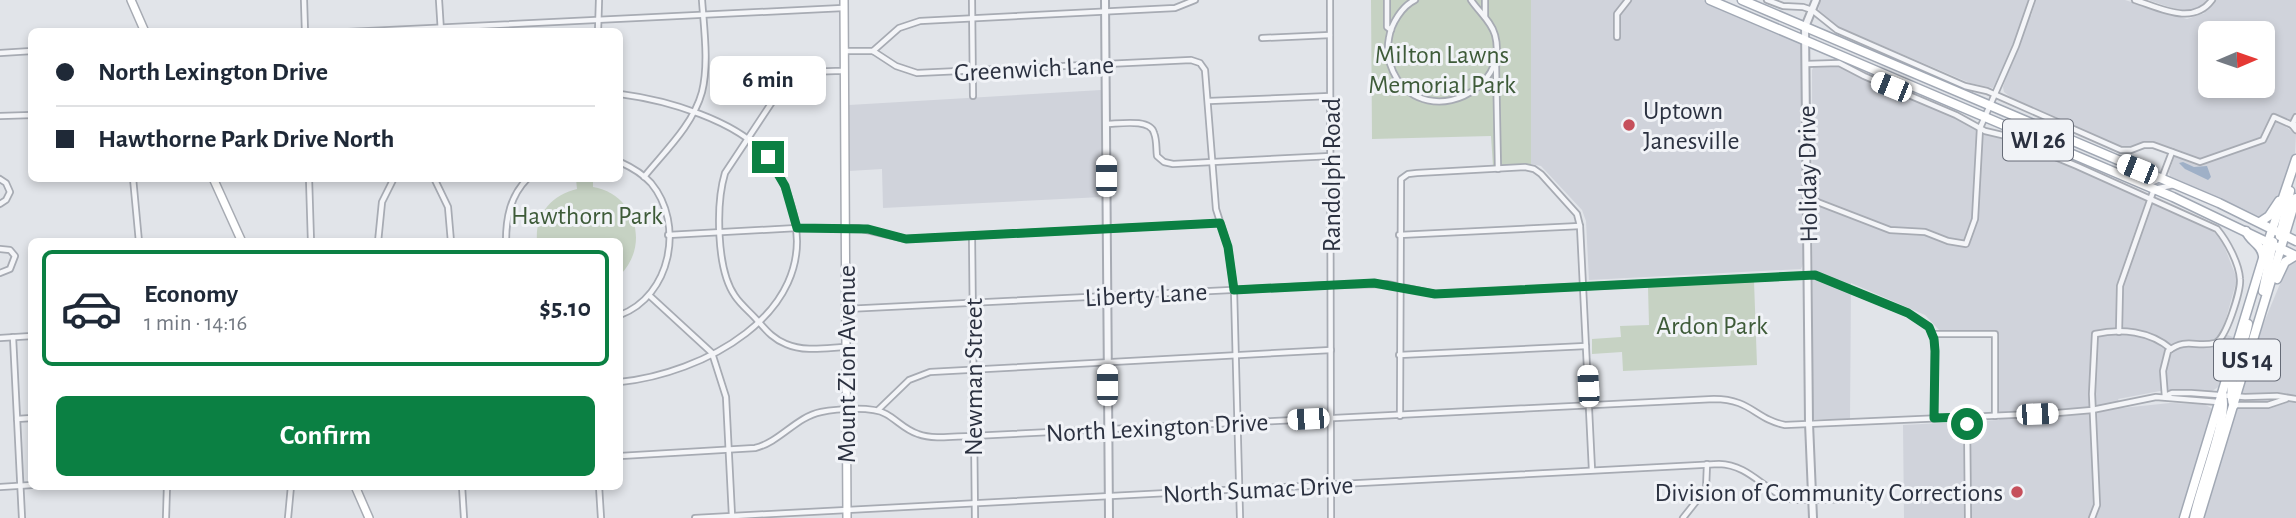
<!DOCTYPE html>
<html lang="en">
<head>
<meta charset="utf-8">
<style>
	body { margin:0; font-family:"Alegreya Sans",sans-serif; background:#f6f6f7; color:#1f2937; height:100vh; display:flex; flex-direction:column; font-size:26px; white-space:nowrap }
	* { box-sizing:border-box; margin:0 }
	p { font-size:23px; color:#747a83 }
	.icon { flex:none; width:38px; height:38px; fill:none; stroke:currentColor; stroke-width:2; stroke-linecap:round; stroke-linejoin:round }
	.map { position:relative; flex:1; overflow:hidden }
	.drawer { position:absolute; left:28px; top:238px; width:595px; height:252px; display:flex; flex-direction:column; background:#fff; border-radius:10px; box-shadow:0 4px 10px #0003 }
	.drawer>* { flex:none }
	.hud { position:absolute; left:28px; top:28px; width:595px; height:154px; border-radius:10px; box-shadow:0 4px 10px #0003; display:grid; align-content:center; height:154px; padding:0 28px; background:#fff }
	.needle { width:46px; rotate:88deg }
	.buttons { position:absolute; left:2198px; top:21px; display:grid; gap:14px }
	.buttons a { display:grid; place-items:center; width:77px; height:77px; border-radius:10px; background:#fff; box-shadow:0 4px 10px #0003; font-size:35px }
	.end { position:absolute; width:32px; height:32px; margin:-16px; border:9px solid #0b8043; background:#fff; box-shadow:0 0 0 4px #fff }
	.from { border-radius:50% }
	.bubble { position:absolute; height:49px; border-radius:10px; background:#fff; box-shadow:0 4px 10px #0003; font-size:23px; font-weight:700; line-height:49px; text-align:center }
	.car { position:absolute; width:21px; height:42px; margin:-21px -10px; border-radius:9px; box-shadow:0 0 5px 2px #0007; background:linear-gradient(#fff 24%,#345 0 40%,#fff 0 76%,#345 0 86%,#fff 0) }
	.hud b { display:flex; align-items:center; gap:24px; height:66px; font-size:26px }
	.hud b+b { border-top:2px solid #e0e1e3 }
	.hud i { width:18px; height:18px; background:#1f2937 }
	ul { padding:12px 0 0; list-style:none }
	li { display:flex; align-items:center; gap:21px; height:116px; margin:0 14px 10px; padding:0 14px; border:4px solid transparent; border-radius:10px }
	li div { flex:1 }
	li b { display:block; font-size:26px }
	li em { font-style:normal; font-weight:700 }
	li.on { border-color:#0b8043 }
	li>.icon { width:63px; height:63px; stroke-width:1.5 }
	.action { display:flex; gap:14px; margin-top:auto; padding:14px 28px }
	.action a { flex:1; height:80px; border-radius:10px; background:#0b8043; color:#fff; font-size:28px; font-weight:700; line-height:80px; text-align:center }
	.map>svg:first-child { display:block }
</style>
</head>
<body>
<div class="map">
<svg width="2296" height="518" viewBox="0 0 2296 518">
	<rect width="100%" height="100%" fill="#e1e4e9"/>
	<!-- built -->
	<g fill="#d0d3db" fill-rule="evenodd">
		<polygon points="1531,0 1703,0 1800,42 1803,55 1803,264 1801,269 1589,280 1586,221 1582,210 1541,166 1531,164"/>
		<path d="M1821,0H2028L2024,13L2031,16L2036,0H2125L2187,19L2205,13L2199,9L2181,11L2148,0H2296V111L2286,127L2296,134L2295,153L2276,200L2263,217L2257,216L2170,177L2169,172L2176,152L2150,142L2128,148L2121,147L2018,103L2004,92L2003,87L2008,72L2002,70L1993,88L1970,83L1834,25L1818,11ZM2210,33H2263V86H2210Z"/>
		<polygon points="1834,64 1957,117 1973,128 2001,136 2124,189 2141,199 2209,228 2221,238 2237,279 2222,333 2233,337 2220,386 2212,391 2160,391 2118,399 2122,408 2170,403 2204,404 2211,408 2212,416 2179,518 1904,518 1903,425 1999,420 1998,331 1940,331 1925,315 1851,283 1850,419 1813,419 1812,70 1814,66"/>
		<polygon points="1101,90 1102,197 883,208 882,169 849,171 849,105"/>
		<polygon points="2296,261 2296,518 2203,518 2255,344 2287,267 2290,262"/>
	</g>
	<!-- green -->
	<g fill="#c6d2c3">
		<polygon points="1371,0 1531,0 1531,164 1493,166 1491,136 1372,139"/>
		<path d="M576,179H593V187C636,194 650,246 620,275V242L537,241C535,215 551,195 577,189Z"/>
		<polygon points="1754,281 1757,365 1623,371 1622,352 1592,354 1592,339 1621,337 1620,326 1649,325 1648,287"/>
	</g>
	<!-- water -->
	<polygon fill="#9fb0c7" points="2183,162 2194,167 2207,166 2211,177 2208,180 2185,169 2179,163"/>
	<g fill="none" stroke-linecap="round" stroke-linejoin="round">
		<defs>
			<g id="minor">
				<polyline points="304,0 305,32"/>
				<polyline points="439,0 441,32"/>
				<polyline points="972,0 973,96"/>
				<polyline points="1330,0 1331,518"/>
				<polyline points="1387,0 1387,27 1391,30"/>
				<path d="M1415,0C1402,6 1391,24 1389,38C1386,53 1389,66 1397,79C1429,127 1510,91 1495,35C1491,21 1479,12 1471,0"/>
				<polyline points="1767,0 1783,6 1803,7 1812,10 1837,30 1965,86 1987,91 2121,150 2131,150 2144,145 2153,145 2200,162 2263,140 2274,117 2292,125 2296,117"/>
				<path d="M2135,0C2160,8 2193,26 2212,0"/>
				<polyline points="1485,17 1485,0"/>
				<polyline points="348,32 843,8"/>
				<polyline points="598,32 599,0"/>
				<polyline points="1617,37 1617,14 1628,0"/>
				<polyline points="1262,38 1330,35"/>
				<polyline points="845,51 873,51 896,66 917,73 1191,60 1200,63 1205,70 1216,209 1228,247 1234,290 1240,518"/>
				<polyline points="873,51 899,28 920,21 1175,8 1195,0"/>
				<polyline points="0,53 32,51"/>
				<polyline points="1496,64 1498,169"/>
				<path d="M1806,64L1839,63L1864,76L1956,115L1985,131L2002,135L2077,166L2217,229C2227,241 2239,263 2240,279C2241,290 2226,340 2215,343C2196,348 2187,337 2168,351L2163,371L2165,397"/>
				<path d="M845,71C821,71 800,69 782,87L725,173C716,203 716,269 735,296C741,305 750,312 757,320C766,330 773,339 786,344C804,352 826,348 845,347"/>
				<path d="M620,94C666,100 738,120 768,158C782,175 789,195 794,216C817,315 701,374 620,382"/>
				<polyline points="1209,101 1330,96"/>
				<polyline points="0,116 32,115"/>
				<path d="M1106,124C1118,124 1150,118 1154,133C1157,140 1156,149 1157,156L1164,162L1173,164L1331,156"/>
				<polyline points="2296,125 2292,125 2296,130"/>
				<path d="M620,162C631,167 642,173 651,183C685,224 671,296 620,315"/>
				<path d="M644,177C665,151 693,125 702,92C709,64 704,29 702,0"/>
				<polyline points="133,178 139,242"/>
				<polyline points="309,178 311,242"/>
				<polyline points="434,178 448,207 451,242"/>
				<polyline points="0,179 6,183 10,192 6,200 0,204"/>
				<polyline points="2143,181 2153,182 2162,178 2172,152"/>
				<polyline points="1807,198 1890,230 1925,232 1948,241 1966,244 1975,219 1980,128 2016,46 2032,0"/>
				<polyline points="668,235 797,228 858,228 906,239 1220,223"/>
				<polyline points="1399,235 1580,226"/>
				<polyline points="972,236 975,518"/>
				<polyline points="378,242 382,202 394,178"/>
				<path d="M506,242C506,218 510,196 528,178"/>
				<polyline points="0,249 10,250 15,256 10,269 0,273"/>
				<polyline points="650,296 712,353 726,397 732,516"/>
				<polyline points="846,309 1331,285 1387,284 1435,294 1815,275 1908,313 1929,327 1934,339 1935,351 1934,418"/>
				<polyline points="2119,332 2120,286 2154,189 2174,185"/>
				<polyline points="1932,334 1995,334 1995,416"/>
				<polyline points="13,337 22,518"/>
				<polyline points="0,338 32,336"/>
				<polyline points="1399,355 1586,346"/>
				<polyline points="2165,396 2172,393 2191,393 2245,397 2277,396 2296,399"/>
				<polyline points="2234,405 2268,405 2286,399"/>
				<polyline points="878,410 909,380 930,372 1331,350"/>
				<polyline points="1400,416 1401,179 1408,174 1417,173 1525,167 1534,169 1541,174 1577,214 1580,226 1592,470"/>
				<polyline points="1967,417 1968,518"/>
				<polyline points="17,419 32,418"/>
				<path d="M620,456L755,448C780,442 796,417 821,412C836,409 872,406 886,414C897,420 905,430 918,434C934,440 956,436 972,436L1714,399C1751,399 1755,419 1785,425L2057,413L2092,410L2156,397L2218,402"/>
				<polyline points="462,486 464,518"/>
				<polyline points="599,486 601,518"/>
				<polyline points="0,487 32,485"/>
				<polyline points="166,518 167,486"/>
				<polyline points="288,518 291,486"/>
				<path d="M695,518L1719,464C1751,465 1764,492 1793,500L1866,499"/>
				<polyline points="1683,518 1706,489 1707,464"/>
				<path d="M2092,518L2097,505L2092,394L2095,334C2121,328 2150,331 2171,349"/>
			</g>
			<g id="tertiary">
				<polyline points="1105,0 1109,518"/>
				<polyline points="1813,518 1809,423 1805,27 1816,0"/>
			</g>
			<g id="secondary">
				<polyline points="131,0 145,32"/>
				<polyline points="844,0 847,518"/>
				<polyline points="213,178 242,242"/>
				<polyline points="355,486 369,518"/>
			</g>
			<g id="primary">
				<polyline points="1710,0 2173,197 2296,256"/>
				<polyline points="1742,0 2219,203 2296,241"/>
				<polyline points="2260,222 2269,216 2279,201"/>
				<path d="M2246,231C2250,242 2261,243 2263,256"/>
				<polyline points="2280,236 2290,191"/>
				<polyline points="2277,279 2285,262 2295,256"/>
				<polyline points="2263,291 2273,242"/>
				<path d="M2234,405C2224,390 2245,343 2248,324"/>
				<polyline points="2184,518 2268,242 2296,159"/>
				<path d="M2194,518C2199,490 2229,417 2222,396"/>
				<polyline points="2199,518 2296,198"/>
			</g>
		</defs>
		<!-- minor casing -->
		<use href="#minor" stroke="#a7abb3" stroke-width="8"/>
		<!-- tertiary casing -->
		<use href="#tertiary" stroke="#a7abb3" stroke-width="10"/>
		<!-- secondary casing -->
		<use href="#secondary" stroke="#a7abb3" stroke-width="10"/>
		<!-- primary casing -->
		<use href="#primary" stroke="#a1a8b4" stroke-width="11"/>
		<!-- minor -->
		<use href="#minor" stroke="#f4f5f8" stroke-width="4.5"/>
		<!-- tertiary -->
		<use href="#tertiary" stroke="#f4f5f8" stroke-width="6"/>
		<!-- secondary -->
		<use href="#secondary" stroke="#fff" stroke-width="7"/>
		<!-- primary -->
		<use href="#primary" stroke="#fff" stroke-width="8"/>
	</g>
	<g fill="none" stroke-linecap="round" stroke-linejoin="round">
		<!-- route -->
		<polyline stroke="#0b8043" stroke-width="9" points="768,157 785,186 797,228 868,229 906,239 1220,223 1228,247 1234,290 1374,283 1435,294 1815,275 1908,313 1929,327 1934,339 1935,351 1934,418 1967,417 1967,424"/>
	</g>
	<!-- markers -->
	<g fill="#c64f5b" stroke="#f1f3f7" stroke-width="2.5">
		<circle cx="1629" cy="125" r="7"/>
		<circle cx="2017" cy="492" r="7"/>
	</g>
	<g text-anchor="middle" stroke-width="6" stroke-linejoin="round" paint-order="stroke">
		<!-- shield labels -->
		<g fill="#f1f3f7" stroke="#666b77" stroke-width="2">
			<rect x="2003" y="119.5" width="70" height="41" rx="5"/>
			<rect x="2214" y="339.5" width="66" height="41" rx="5"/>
		</g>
		<g font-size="24" font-weight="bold" fill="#2b3140">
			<text x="2038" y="148">WI 26</text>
			<text x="2247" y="368">US 14</text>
		</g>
		<!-- park labels -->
		<g font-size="26" fill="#3e5b39" stroke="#f1f3f7">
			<text x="1442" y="63">Milton Lawns<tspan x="1442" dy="30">Memorial Park</tspan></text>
			<text x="587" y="224">Hawthorn Park</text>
			<text x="1712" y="334">Ardon Park</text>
		</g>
		<!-- street labels -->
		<g font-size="26" fill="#2b3140" stroke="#f1f3f7">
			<text transform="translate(1034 68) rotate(-3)" y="9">Greenwich Lane</text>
			<text transform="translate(1807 174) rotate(-91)" y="9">Holiday Drive</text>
			<text transform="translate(1331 175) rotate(-90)" y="9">Randolph Road</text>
			<text transform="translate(1146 294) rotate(-3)" y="9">Liberty Lane</text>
			<text transform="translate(846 364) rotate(-90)" y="9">Mount Zion Avenue</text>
			<text transform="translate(973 377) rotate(-90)" y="9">Newman Street</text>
			<text transform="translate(1157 427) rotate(-3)" y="9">North Lexington Drive</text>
			<text transform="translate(1258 489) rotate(-3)" y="9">North Sumac Drive</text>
		</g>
		<!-- poi labels -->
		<g font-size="26" fill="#2b3140" stroke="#f1f3f7" text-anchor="start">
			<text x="1643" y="119">Uptown<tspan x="1643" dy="30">Janesville</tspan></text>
			<text x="2003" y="501" text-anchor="end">Division of Community Corrections</text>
		</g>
	</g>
</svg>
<div class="buttons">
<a><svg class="needle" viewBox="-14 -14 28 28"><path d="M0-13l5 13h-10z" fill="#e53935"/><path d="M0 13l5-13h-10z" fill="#747a83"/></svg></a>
</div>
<i class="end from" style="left:1967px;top:424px"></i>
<i class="end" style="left:768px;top:157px"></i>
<div class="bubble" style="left:710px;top:56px;width:116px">6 min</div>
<i class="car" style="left:1891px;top:87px;rotate:292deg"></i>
<i class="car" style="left:2137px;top:169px;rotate:292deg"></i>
<i class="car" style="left:1106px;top:176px;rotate:0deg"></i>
<i class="car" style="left:1107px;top:385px;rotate:0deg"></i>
<i class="car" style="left:1588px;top:386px;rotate:357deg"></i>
<i class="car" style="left:2037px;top:414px;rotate:88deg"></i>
<i class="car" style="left:1308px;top:419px;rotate:267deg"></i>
<div class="hud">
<b><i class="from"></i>North Lexington Drive</b>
<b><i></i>Hawthorne Park Drive North</b>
</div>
<section class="drawer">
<ul>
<li class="on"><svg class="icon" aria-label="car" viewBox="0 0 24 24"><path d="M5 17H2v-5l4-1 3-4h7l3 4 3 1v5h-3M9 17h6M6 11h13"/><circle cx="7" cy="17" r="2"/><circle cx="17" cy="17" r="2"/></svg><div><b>Economy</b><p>1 min · 14:16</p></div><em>$5.10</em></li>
</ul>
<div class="action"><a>Confirm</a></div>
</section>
</div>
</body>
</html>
